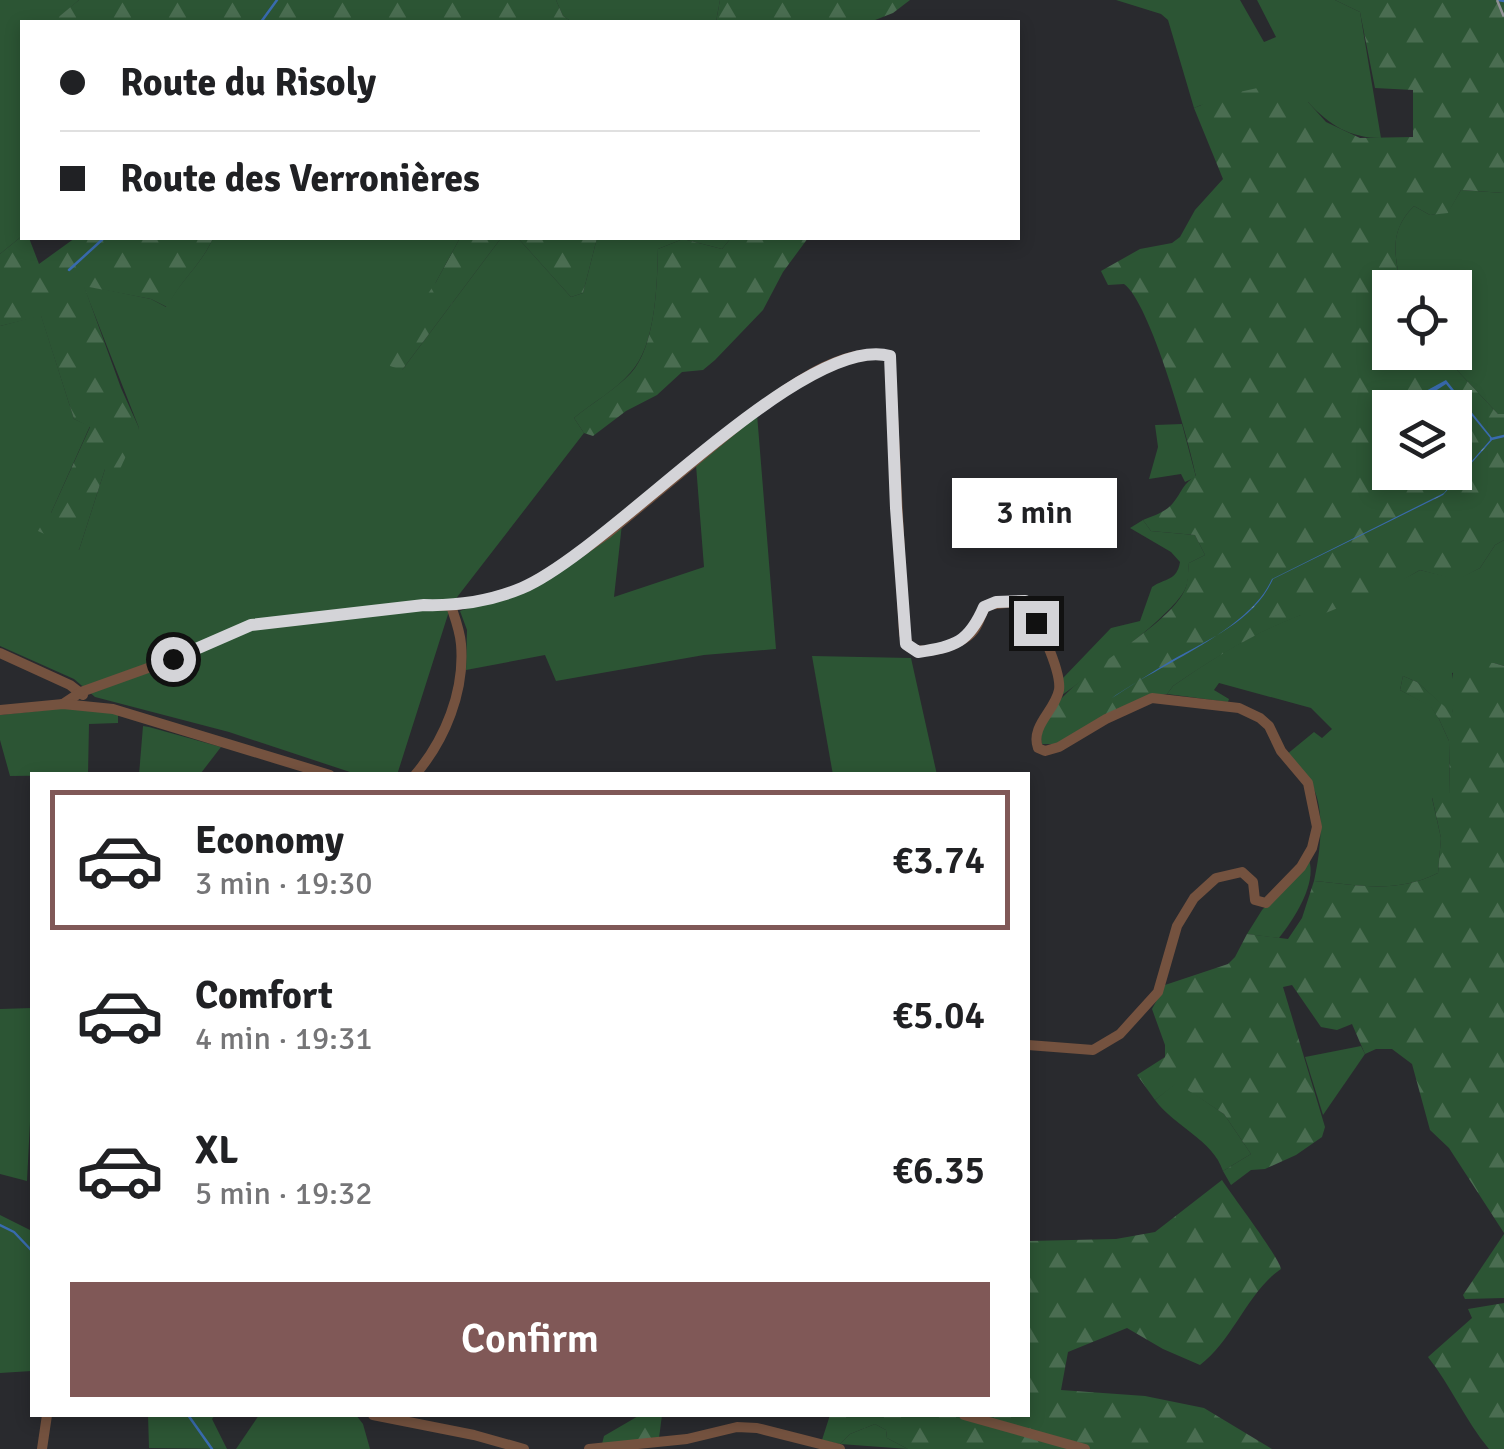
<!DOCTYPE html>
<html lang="en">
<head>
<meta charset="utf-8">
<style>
	body { margin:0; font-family:Signika,sans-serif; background:#f6f6f6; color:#202124; height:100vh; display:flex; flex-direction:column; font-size:38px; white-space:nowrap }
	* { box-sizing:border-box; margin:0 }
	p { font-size:32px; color:#757577 }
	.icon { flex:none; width:55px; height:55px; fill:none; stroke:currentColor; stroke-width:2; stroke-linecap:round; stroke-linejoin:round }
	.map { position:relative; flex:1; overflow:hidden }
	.panel { position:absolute; left:30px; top:772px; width:1000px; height:645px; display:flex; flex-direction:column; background:#fff; border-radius:0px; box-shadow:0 5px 15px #0003 }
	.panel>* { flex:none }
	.guide { position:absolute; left:20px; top:20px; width:1000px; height:220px; border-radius:0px; box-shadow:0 5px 15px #0003; display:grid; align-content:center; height:220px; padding:0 40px; background:#fff }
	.buttons { position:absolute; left:1372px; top:270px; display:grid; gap:20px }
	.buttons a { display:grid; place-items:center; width:100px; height:100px; border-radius:0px; background:#fff; box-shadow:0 5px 15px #0003; font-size:50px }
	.end { position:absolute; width:45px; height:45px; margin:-22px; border:12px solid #d4d4d8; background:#111; box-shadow:0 0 0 5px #111 }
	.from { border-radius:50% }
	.bubble { position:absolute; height:70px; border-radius:0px; background:#fff; box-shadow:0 5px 15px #0003; font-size:32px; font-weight:600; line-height:70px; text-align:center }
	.guide b { display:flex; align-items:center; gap:35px; height:95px; font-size:38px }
	.guide b+b { border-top:2px solid #e0e0e0 }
	.guide i { width:25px; height:25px; background:#202124 }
	ul { padding:18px 0 0; list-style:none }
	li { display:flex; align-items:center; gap:30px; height:140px; margin:0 20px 15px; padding:0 20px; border:5px solid transparent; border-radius:0px }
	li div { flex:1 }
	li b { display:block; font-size:38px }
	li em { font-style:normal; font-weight:600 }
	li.on { border-color:#805857 }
	li>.icon { width:90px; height:90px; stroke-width:1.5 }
	.primary-button { display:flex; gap:20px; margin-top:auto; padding:20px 40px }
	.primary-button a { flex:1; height:115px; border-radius:0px; background:#805857; color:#fff; font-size:40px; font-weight:600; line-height:115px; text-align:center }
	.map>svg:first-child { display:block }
</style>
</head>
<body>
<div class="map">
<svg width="1504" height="1449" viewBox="0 0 1504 1449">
	<defs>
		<pattern id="forest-firs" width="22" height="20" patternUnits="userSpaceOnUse" patternTransform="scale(2.5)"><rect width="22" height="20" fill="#2c5534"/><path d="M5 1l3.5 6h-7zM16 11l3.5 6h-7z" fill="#4a6d51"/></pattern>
		<pattern id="water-ripples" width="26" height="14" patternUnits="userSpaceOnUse" patternTransform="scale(2.5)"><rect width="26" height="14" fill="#396bae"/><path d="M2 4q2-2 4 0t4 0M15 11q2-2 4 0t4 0" fill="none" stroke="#5e86bc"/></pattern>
	</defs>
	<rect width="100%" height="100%" fill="#292a2e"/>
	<!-- grass -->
	<g fill="#2c5534">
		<polygon points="0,0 79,0 56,20 66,22 22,22 22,236 0,254"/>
		<polygon points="556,0 720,0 716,22 572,22 563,16"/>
		<path d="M1116,0H1240L1264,42L1276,37L1257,0H1335L1360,12L1381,138C1350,138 1329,125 1308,102L1201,105L1194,108L1168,20L1161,14Z"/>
		<path d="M1461,190L1504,193V414H1498L1441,353L1455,352V288L1401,287C1395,254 1388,232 1414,206L1430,215L1448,212Z"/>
		<path d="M213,238H460L436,282L402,370L501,238H518L571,297L583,293L597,238H731L722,249L683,239L658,249C657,284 656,345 631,372C616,390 592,403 574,418L584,433L451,605L397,775H359L229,732L95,697L74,679L0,646V326L41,315L74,419L90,426L51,513L79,550L105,469L139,428L83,285L151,299L166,307C180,281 202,264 213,238Z"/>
		<polygon points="757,414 776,649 704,655 556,681 545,655 466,670 467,630 460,611 553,577 584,556 622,524 614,597 704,567 696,465"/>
		<polygon points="1182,424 1196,477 1185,482 1181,474 1149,479 1158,447 1155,425"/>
		<path d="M1143,520L1151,531L1195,535L1205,555L1189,563C1188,570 1189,580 1186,587C1177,613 1087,677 1061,696L1063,678L1111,628L1140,621L1152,587C1165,578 1177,581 1180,562L1171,552L1130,528Z"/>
		<path d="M1504,540V666L1494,663L1452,673L1456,696L1452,714L1417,682L1403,676L1400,690L1431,706L1439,719L1449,741L1450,794L1432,798L1441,838L1438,873C1396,894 1359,885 1314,881C1320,853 1326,811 1312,785C1306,774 1294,764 1286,755L1314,732L1322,738L1332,729L1311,708L1219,683L1214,690L1229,699L1228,702L1167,694L1173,686C1212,659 1251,634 1295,617C1337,601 1380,593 1420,570L1457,579L1480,568L1495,545Z"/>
		<polygon points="812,656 911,658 937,775 833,775"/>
		<polygon points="65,708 118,714 118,723 89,724 88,775 10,776 0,740 0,715"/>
		<polygon points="143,726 149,727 221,747 201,773 139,775"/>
		<path d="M1309,860C1317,884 1294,919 1279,938L1247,934L1262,910Z"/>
		<polygon points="32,1008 32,1083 27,1181 0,1174 0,1009"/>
		<polygon points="1361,1046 1365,1054 1323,1115 1305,1057"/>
		<path d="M1177,1082L1224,1114L1251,1154L1223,1171C1213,1140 1174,1126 1155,1100Z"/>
		<polygon points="0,1215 32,1231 32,1371 0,1373"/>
		<polygon points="148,1415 215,1415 212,1419 227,1449 149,1448"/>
		<polygon points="259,1415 356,1415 363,1424 370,1449 236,1449"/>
		<polygon points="875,1424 886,1430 887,1438 908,1449 840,1444 850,1434"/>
	</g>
	<!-- forest -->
	<g fill="url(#forest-firs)" fill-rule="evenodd">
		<polygon points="79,0 556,0 563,16 572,22 55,20"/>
		<polygon points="720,0 910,0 893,13 870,22 716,22"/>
		<path d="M1335,0H1504V193L1461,190L1448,213L1430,215L1414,206C1388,232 1395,255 1401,287L1390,288V352L1441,353L1498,414H1504V540L1495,545L1480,568L1457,580L1420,570L1394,585L1311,619L1301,615C1254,633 1214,658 1173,686L1167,694C1125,699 1093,723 1057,744H1042C1029,691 1169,635 1186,587C1188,580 1188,570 1189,563L1205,555L1195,535L1151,531L1143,520C1153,516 1166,512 1173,503C1182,492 1183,483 1196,476C1189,441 1150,302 1124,284L1108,285L1101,271L1140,249L1172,243L1180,237L1195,210L1223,179L1194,108L1226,95L1280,83L1308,102L1326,122L1360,138L1413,137V90L1375,88L1360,12ZM1390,408H1455V472H1390Z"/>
		<path d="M22,236L29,238L39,264L75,238H213C202,264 180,281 167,307L151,299L84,286L121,388L139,428L120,469H105L79,550L25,525L51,513L90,427L74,419L41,316L0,326V254Z"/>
		<polygon points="460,238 501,238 402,370 390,366 389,351 436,282"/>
		<polygon points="518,238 597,238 583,293 571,297"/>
		<path d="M731,238H808L783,272L763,310L715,360L703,370L682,372L657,395L626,411L593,436L584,433L574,418C592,403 615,390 631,373C656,345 657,284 658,249L683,239L722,249Z"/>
		<path d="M1455,661L1494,663L1504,666V1233L1449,1148L1430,1130L1412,1064L1392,1049H1376L1365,1054L1352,1024L1337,1030L1321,1027L1292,985L1283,987L1325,1127L1322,1137L1296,1155L1265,1169L1251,1170L1231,1185L1223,1171L1251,1154L1224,1114L1177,1083L1155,1100L1137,1075L1165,1057V1045L1152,1009L1165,985L1228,964L1235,957L1247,934L1288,939L1302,918L1314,881C1359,885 1396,894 1438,873L1441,838L1432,797L1450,793L1449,741L1439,719L1431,707L1400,690L1403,676L1417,682L1452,713C1456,695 1450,679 1455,661Z"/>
		<path d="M1222,1180C1233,1197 1279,1257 1281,1269C1249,1290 1233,1340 1200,1365L1163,1349L1127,1328L1068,1352L1061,1390L1145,1396L1204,1408L1272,1449H908L887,1438L886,1430L875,1424L850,1434L840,1444L822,1440L830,1415H1028V1241L1116,1239L1155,1232Z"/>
		<polygon points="1504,1234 1504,1298 1465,1299 1463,1295"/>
		<path d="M1504,1303V1449H1489C1465,1420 1451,1386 1428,1357L1472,1318L1468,1309Z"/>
		<polygon points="640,1415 662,1415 659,1438 602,1444 604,1436"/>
	</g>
	<!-- water -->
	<path fill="url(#water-ripples)" d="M1446,380L1493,439L1443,495L1273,579C1254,621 1209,639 1172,660C1152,672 1132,685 1112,698C1160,664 1249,631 1272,579L1444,493L1491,439L1446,384L1411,407L1424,392Z"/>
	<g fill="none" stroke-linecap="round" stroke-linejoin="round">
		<!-- stream -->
		<g stroke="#396bae" stroke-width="2.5">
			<polyline points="1498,0 1504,1"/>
			<polyline points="261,22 277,0"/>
			<polyline points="69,270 104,238"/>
			<polyline points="1491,439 1504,436"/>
			<polyline points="0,1225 14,1232 32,1251"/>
			<polyline points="188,1415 212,1449"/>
		</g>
		<!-- minor -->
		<g stroke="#74523f" stroke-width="10">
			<polyline points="0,653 70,685 83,695"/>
			<path d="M63,704L81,692L173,659L251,625L425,605L451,606L487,599L521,589L549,574L607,534L753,413C788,388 843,344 890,356L904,634L909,647C926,657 966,645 976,627C981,619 981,612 987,605L1025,601C1036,617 1062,671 1059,690C1055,711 1030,726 1038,748L1045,751L1059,747L1106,719L1152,698L1239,708L1260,718L1269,726L1281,751L1308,783L1317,827L1312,848L1301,867L1266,903L1255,900L1253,882L1242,872L1216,878L1194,898L1177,926L1158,992L1120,1034L1093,1050L1028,1045"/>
			<polyline points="0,710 63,704 113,709 330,775"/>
			<path d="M415,775C445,740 465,691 461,644C460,631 455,618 451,606"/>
			<polyline points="373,1415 474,1435 524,1449"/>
			<polyline points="964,1415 1085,1449"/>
			<polyline points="42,1449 47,1415"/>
			<polyline points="589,1449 687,1439 737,1427 757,1428 840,1449"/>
		</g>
		<!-- rail -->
		<polyline stroke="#8f9094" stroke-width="2.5" stroke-dasharray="18 18" stroke-linecap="butt" points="1497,0 1504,17"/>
	</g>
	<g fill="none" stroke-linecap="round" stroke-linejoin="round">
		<!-- route -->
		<path stroke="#d4d4d8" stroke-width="12" d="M173,659L251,625L424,605C457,606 491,601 522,588C611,550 803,332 890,356L896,508L906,644L918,652C955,647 969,642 984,607L996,602L1025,601L1036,623"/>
	</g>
</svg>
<div class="buttons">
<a><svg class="icon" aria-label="locate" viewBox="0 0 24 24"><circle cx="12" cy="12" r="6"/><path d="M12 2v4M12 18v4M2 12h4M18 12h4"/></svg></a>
<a><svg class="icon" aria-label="layers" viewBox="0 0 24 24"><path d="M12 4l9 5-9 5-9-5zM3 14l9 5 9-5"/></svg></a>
</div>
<i class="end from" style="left:173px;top:659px"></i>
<i class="end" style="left:1036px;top:623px"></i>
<div class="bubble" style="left:952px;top:478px;width:165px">3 min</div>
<div class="guide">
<b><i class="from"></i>Route du Risoly</b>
<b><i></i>Route des Verronières</b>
</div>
<section class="panel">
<ul>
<li class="on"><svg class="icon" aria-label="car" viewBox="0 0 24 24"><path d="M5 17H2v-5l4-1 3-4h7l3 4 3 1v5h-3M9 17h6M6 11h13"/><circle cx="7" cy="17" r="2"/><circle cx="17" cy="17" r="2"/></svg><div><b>Economy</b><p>3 min · 19:30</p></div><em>€3.74</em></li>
<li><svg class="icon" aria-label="car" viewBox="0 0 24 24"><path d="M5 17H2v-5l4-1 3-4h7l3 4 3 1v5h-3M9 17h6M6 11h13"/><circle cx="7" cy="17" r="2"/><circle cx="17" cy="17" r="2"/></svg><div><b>Comfort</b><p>4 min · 19:31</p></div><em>€5.04</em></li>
<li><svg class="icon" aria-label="car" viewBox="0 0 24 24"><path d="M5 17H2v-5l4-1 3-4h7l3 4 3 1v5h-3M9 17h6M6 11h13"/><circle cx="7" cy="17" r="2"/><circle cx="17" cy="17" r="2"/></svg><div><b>XL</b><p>5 min · 19:32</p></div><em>€6.35</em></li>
</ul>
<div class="primary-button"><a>Confirm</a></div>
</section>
</div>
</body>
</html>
